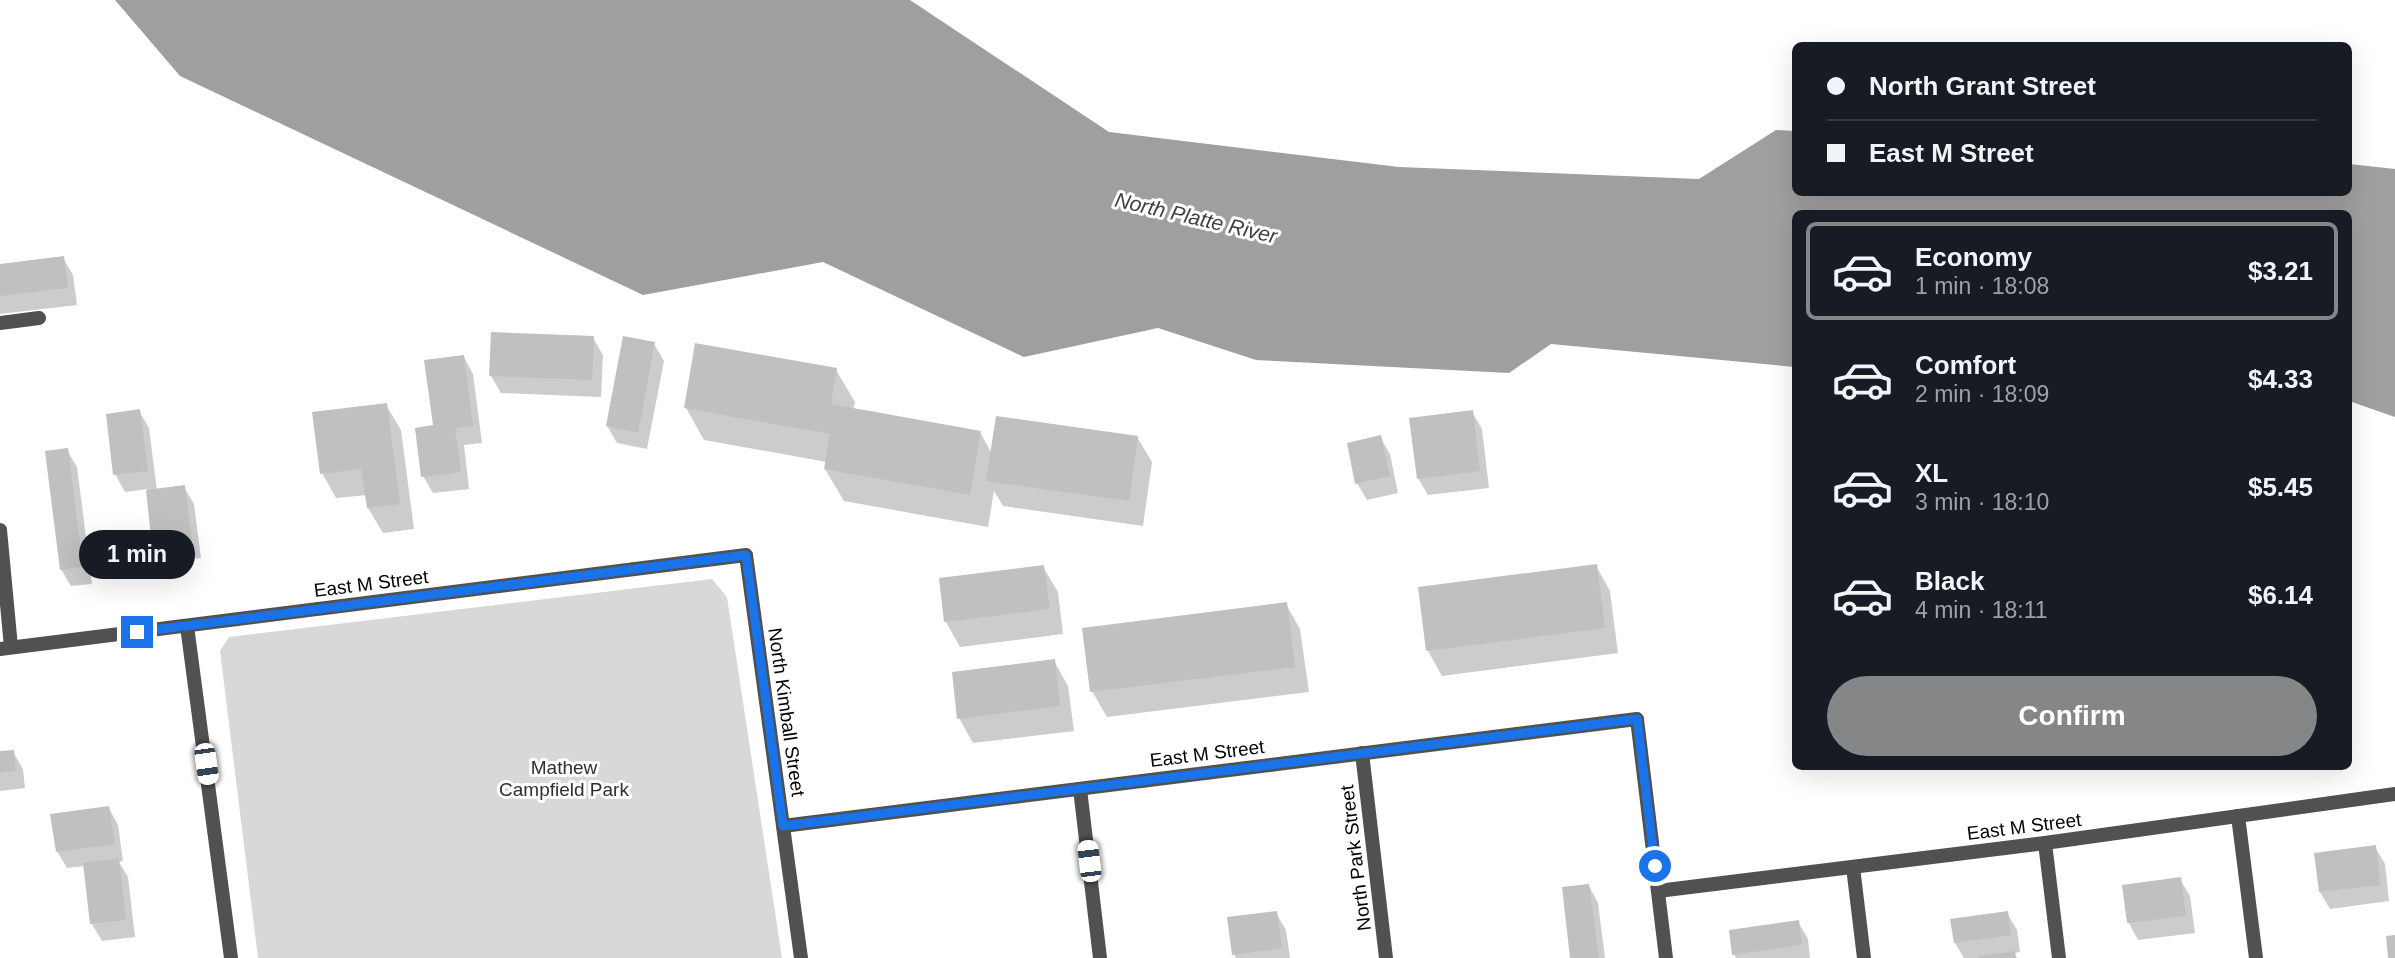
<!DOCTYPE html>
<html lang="en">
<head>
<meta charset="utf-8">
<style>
	body { margin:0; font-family:Helvetica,sans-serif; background:#20242c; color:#f1f3f6; height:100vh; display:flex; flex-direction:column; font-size:26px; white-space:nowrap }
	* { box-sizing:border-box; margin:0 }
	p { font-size:23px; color:#9ea1a6 }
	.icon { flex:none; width:38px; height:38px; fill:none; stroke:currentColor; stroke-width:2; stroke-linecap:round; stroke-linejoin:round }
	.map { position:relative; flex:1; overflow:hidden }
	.drawer { position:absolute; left:1792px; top:210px; width:560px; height:560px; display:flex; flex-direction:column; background:#171b24; border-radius:10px; box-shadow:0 7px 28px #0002 }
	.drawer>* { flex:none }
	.top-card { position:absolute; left:1792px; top:42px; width:560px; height:154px; border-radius:10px; box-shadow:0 7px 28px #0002; display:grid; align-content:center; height:154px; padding:0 35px; background:#171b24 }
	.end { position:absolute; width:32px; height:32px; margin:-16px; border:9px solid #1a73e8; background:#fff; box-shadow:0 0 0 4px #fff }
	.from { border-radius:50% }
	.bubble { position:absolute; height:49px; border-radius:24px; background:#171b24; box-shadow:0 7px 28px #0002; font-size:23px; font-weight:700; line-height:49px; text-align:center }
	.car { position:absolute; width:21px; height:42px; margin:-21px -10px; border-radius:9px; box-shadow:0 0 5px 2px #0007; background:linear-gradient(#fff 24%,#345 0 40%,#fff 0 76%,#345 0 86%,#fff 0) }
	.top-card b { display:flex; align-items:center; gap:24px; height:66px; font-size:26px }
	.top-card b+b { border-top:2px solid #363941 }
	.top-card i { width:18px; height:18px; background:#f1f3f6 }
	ul { padding:12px 0 0; list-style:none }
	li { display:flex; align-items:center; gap:21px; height:98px; margin:0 14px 10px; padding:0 21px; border:4px solid transparent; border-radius:10px }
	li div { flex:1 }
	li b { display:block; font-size:26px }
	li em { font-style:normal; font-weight:700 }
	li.on { border-color:#858687 }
	li>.icon { width:63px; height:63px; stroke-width:1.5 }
	.button { display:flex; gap:14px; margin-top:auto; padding:14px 35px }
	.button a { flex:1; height:80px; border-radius:42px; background:#858687; color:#fff; font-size:28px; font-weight:700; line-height:80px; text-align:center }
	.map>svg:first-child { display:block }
</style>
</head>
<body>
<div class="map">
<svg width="2395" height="958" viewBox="0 0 2395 958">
	<rect width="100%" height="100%" fill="#fff"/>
	<!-- green -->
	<polygon fill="#d8d8d8" points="712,579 727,597 782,958 258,958 220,651 229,637"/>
	<!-- water -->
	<polygon fill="#9f9f9f" points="115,0 910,0 1109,132 1399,167 1699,179 1776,130 1795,131 1796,192 2348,192 2349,164 2395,169 2395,417 2349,401 2348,214 1796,214 1795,367 1551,344 1509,373 1256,360 1158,328 1024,357 823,262 643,295 180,76"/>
	<!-- shadow -->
	<g fill="#0003">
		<polygon points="63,258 73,275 77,305 0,314 0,266"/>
		<polygon points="593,338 603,355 601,397 501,393 491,376"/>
		<polygon points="654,344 664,361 647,449 617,443 607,426"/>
		<polygon points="464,357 473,374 482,443 464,445 469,489 433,493 423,476 435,427"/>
		<polygon points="836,370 855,402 853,410 980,432 992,454 1137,437 1152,462 1143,526 1003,506 994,491 988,527 844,501 825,469 827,462 704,440 686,408"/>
		<polygon points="386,405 401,430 414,529 383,533 368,508 367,495 336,498 322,473"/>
		<polygon points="139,411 149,428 157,491 184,487 194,504 201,558 164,562 154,545 147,489 125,492 115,474"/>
		<polygon points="1472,412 1482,429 1489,488 1428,495 1418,478"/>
		<polygon points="1380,437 1390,454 1398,493 1367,500 1357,483"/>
		<polygon points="67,450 77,467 92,584 71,586 61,569"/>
		<polygon points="1596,566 1610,591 1618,653 1442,676 1428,651"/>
		<polygon points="1043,567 1058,592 1063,634 960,647 946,622 941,579"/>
		<polygon points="1286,604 1300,629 1309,692 1107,717 1092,691"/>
		<polygon points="1054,661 1068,686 1074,731 973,743 959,718"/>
		<polygon points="13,752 23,769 25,788 0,791 0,753"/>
		<polygon points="109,808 118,825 123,861 119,862 128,877 135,937 102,941 92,924 85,866 67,868 57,851"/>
		<polygon points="2375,847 2385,864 2389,901 2330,909 2320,892"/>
		<polygon points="2180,879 2190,896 2195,933 2138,940 2129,923 2124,887"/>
		<polygon points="1589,886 1598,903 1605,958 1572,958"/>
		<polygon points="1276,913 1286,930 1290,958 1236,958 1234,954"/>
		<polygon points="2007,913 2017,930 2020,952 2014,953 2017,958 1964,958 1955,943"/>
		<polygon points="1798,922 1808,939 1810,958 1736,958 1734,954"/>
	</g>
	<!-- building -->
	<g fill="#c0c0c0">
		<polygon points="64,256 68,288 0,296 0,264"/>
		<polygon points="491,332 594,336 592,380 489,376"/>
		<polygon points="623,336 655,342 638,433 606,426"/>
		<polygon points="695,343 837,368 831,404 981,431 970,495 824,469 830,434 684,408"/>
		<polygon points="464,355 473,426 455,428 461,472 421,477 415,428 433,425 424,360"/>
		<polygon points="387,403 400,504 367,508 361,469 320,474 312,412"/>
		<polygon points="140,409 148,471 113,475 106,414"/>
		<polygon points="1473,410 1480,471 1417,479 1409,418"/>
		<polygon points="996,416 1138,436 1129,501 986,481"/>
		<polygon points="1381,435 1390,476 1355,484 1347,443"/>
		<polygon points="68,448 83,567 60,570 45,451"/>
		<polygon points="185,485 192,541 152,546 146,490"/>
		<polygon points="1597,564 1605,628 1426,651 1418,587"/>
		<polygon points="1044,565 1050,609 944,622 939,578"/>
		<polygon points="1287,602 1295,667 1090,692 1082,628"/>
		<polygon points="1055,659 1060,706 957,719 952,672"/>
		<polygon points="14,750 16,771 0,773 0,751"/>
		<polygon points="109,806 115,844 56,852 50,814"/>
		<polygon points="2376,845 2380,885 2319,892 2314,853"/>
		<polygon points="119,858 126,920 90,924 83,863"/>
		<polygon points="2181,877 2186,916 2127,923 2122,885"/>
		<polygon points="1589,884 1599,958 1570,958 1562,887"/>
		<polygon points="1277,911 1282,948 1232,955 1227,917"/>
		<polygon points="2008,911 2011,935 1954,943 1950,919"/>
		<polygon points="1799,920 1802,945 1732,955 1729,930"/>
		<polygon points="2395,935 2395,958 2388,958 2386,936"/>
		<polygon points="2015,951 2016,958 1979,958 1979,956"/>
	</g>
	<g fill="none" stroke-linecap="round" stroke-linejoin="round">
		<!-- lane -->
		<g stroke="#515151" stroke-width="14">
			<polyline points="0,323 39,318"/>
			<polyline points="0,530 11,647"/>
			<polyline points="1080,789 1100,958"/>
			<polyline points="2238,816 2256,958"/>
			<polyline points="1853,867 1864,958"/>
		</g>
		<!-- street -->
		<g stroke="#515151" stroke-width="14">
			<polyline points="187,626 231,958"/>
			<polyline points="0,649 746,555 801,958"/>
			<polyline points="1362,753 1386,958"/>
			<polyline points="783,826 1637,719 1666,958"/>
			<polyline points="2045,843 2059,958"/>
			<polyline points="1658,891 2045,843 2395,794"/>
		</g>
	</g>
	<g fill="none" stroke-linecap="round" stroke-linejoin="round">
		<!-- route -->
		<polyline stroke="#1a73e8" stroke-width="9" points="137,632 746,555 783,826 1637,719 1655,866"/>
	</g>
	<g text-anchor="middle" stroke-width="6" stroke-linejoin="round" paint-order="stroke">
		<!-- street labels -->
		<g font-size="19" fill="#000" stroke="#fff">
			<text transform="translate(371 583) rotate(-7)" y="7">East M Street</text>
			<text transform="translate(787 712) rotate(82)" y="7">North Kimball Street</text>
			<text transform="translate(1207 753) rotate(-7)" y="7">East M Street</text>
			<text transform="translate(2024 826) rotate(-7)" y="7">East M Street</text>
			<text transform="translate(1355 858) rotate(-97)" y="7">North Park Street</text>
		</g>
		<!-- park labels -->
		<g font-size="19" fill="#2f2f2f" stroke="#fff">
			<text x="564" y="774">Mathew<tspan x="564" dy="22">Campfield Park</tspan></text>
		</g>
		<!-- water labels -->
		<g font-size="21" font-style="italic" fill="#404040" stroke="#fff">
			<text transform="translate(1196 218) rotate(13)" y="7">North Platte River</text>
		</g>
	</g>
</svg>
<i class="end from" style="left:1655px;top:866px"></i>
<i class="end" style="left:137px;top:632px"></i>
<div class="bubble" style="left:79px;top:530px;width:116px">1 min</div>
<i class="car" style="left:206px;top:764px;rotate:172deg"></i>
<i class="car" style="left:1089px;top:861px;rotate:353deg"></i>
<div class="top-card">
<b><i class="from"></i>North Grant Street</b>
<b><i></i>East M Street</b>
</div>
<section class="drawer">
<ul>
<li class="on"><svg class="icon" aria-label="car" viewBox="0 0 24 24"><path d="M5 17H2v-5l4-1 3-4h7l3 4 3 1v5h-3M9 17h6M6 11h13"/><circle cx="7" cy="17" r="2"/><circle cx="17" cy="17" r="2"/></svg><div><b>Economy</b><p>1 min · 18:08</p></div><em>$3.21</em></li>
<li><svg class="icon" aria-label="car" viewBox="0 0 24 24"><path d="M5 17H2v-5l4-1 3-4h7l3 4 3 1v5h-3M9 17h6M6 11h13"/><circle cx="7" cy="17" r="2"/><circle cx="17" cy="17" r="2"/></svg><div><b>Comfort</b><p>2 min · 18:09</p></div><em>$4.33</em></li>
<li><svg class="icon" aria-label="car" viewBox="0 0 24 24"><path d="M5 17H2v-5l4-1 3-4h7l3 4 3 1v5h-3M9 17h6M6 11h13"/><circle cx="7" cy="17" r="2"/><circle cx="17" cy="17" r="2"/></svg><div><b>XL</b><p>3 min · 18:10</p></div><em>$5.45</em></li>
<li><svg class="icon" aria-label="car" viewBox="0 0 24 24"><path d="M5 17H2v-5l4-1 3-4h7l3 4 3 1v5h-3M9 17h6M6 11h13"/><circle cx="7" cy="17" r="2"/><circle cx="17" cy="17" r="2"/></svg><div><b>Black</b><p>4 min · 18:11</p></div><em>$6.14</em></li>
</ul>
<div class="button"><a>Confirm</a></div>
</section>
</div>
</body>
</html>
